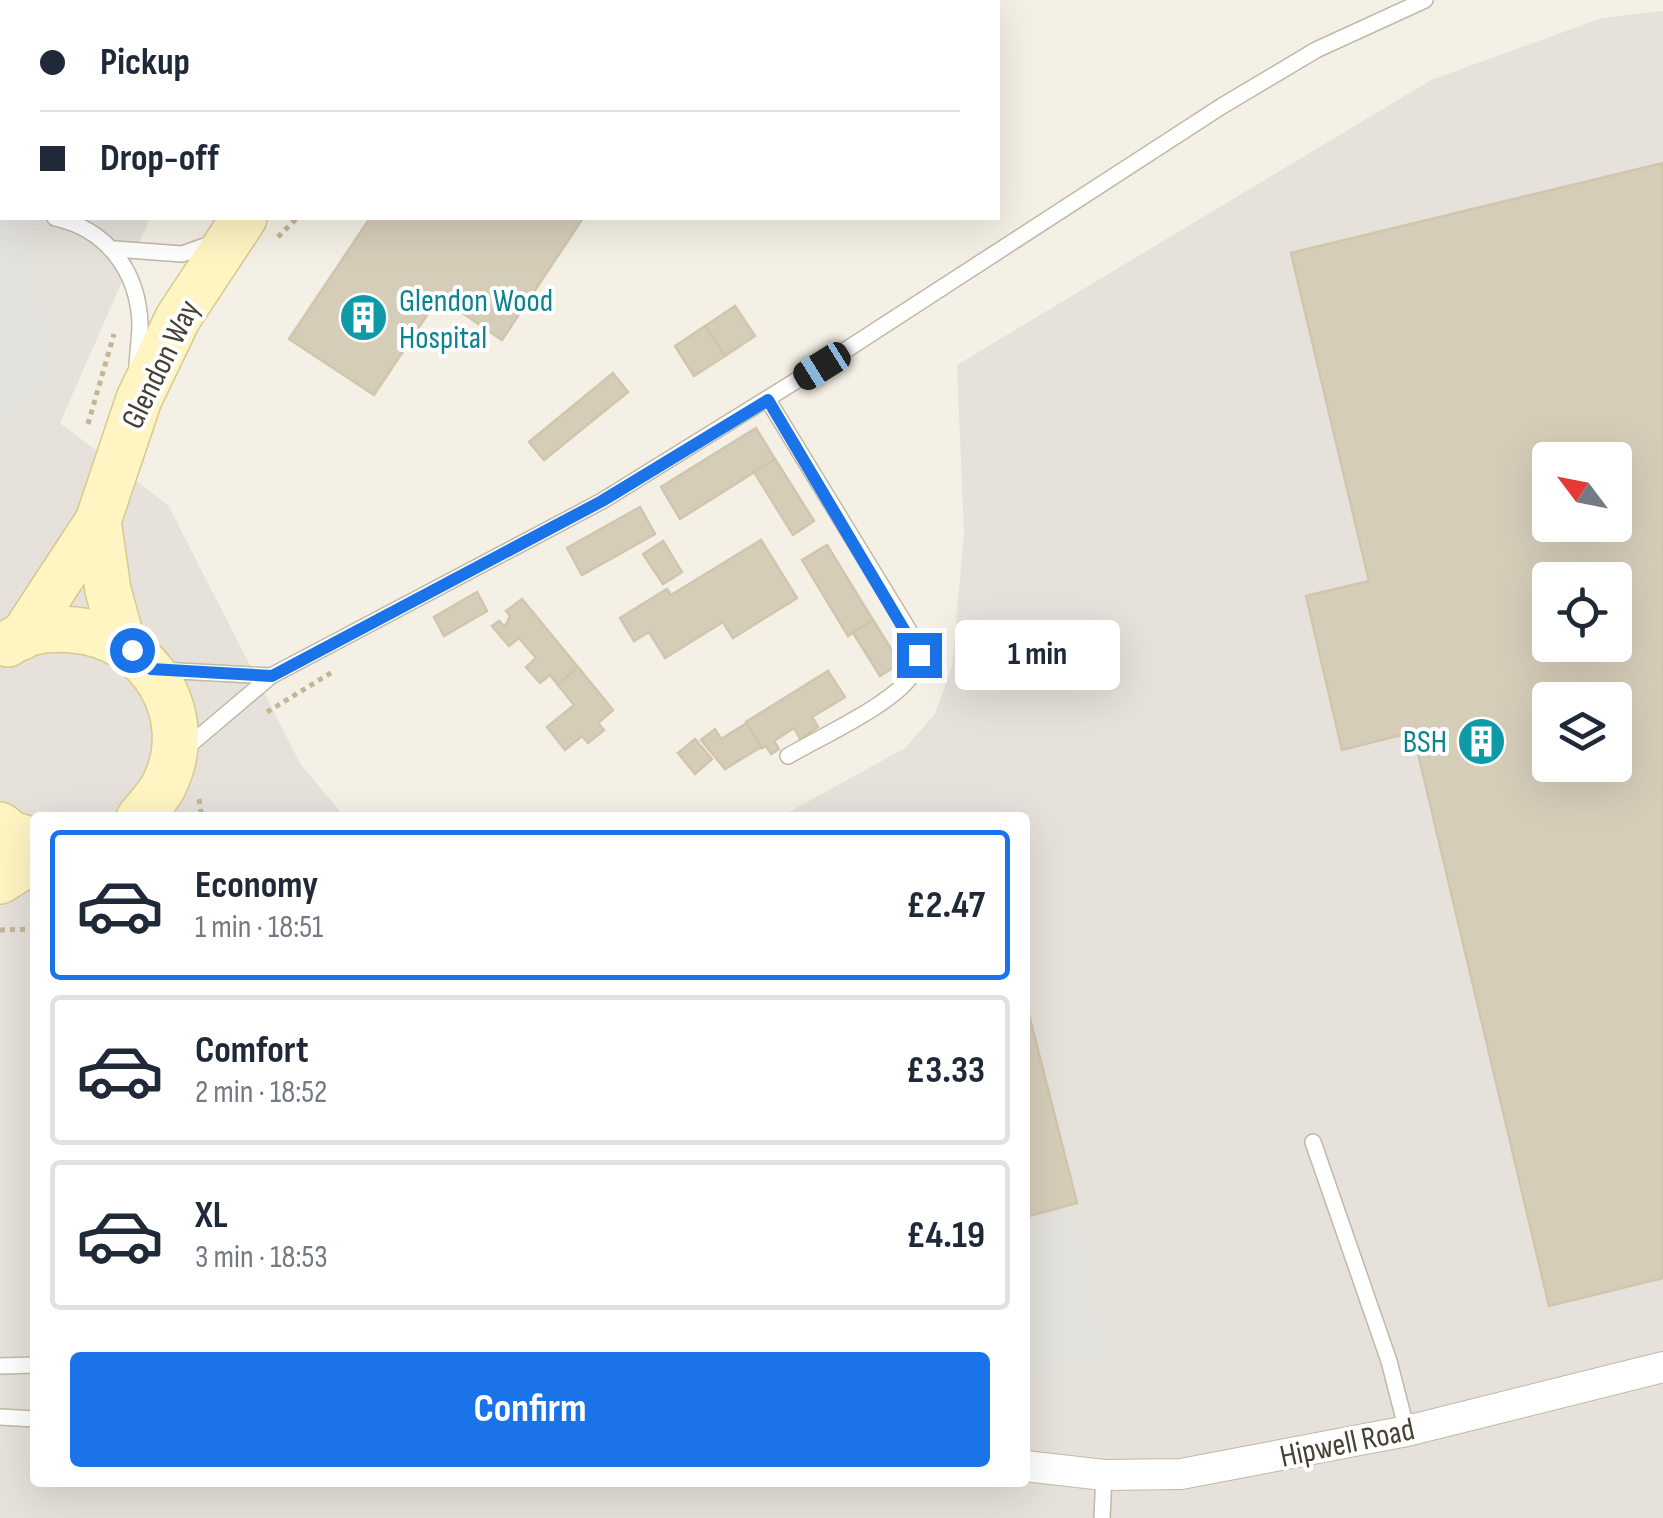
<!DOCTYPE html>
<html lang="en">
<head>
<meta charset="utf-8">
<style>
	body { margin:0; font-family:"Sofia Sans Condensed",sans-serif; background:#f6f6f7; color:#1f2937; height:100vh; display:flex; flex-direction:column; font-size:38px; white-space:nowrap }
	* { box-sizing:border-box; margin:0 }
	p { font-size:32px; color:#747a83 }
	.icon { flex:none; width:55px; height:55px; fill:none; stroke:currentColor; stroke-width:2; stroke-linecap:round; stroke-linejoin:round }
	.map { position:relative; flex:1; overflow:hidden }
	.side { position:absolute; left:30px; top:812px; width:1000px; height:675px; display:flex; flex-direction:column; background:#fff; border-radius:10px; box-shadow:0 10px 40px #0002 }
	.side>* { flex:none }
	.top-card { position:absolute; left:0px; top:0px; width:1000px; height:220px; box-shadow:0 10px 40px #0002; display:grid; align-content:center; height:220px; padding:0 40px; background:#fff }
	.needle { width:65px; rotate:302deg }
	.buttons { position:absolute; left:1532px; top:442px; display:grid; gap:20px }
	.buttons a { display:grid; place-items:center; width:100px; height:100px; border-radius:10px; background:#fff; box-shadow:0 10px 40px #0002; font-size:50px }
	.end { position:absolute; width:45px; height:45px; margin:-22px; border:12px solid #1a73e8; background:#fff; box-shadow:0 0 0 5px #fff }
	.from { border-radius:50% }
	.bubble { position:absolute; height:70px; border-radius:10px; background:#fff; box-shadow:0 10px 40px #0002; font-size:32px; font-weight:700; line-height:70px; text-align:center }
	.car { position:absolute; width:30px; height:60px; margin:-30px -15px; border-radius:12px; box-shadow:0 0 8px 2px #0007; background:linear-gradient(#222 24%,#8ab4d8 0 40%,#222 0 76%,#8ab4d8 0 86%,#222 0) }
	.top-card b { display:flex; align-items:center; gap:35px; height:95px; font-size:38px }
	.top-card b+b { border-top:2px solid #e0e1e3 }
	.top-card i { width:25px; height:25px; background:#1f2937 }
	ul { padding:18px 0 0; list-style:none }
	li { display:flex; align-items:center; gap:30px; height:150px; margin:0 20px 15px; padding:0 20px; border:5px solid #e0e1e3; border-radius:10px }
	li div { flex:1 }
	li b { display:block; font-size:38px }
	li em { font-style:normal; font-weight:700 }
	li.selected { border-color:#1a73e8 }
	li>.icon { width:90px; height:90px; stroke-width:1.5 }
	.cta { display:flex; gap:20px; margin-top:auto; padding:20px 40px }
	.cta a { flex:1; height:115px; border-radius:10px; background:#1a73e8; color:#fff; font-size:40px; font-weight:700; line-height:115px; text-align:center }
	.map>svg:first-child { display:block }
</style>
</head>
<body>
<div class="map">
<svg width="1663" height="1518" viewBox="0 0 1663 1518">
	<rect width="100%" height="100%" fill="#f4f0e5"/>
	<!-- industrial -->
	<path fill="#e6e1da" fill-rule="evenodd" d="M0,0H246L2,2V218H150L60,423L168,505L301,765L345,817L35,818V1482H1025V818L780,817L905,748L935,714L952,666L964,534L957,365L1431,80L1602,18L1663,11V1518H0ZM1550,460H1615V525H1550ZM1550,580H1615V645H1550ZM1550,700H1615V765H1550Z"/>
	<!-- parking -->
	<g fill="#e4e2dd">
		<polygon points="0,0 230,0 2,2 2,218 111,218 92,248 28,226 56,372 0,429"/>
		<polygon points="1080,1209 1110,1366 1025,1377 1025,1224"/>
	</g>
	<!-- building -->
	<g fill="#d6cdb9" stroke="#d1c6ac" stroke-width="2.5" fill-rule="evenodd">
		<path d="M1663,163V1278L1549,1306L1413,732L1342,750L1306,596L1369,581L1291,253ZM1550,460H1615V525H1550ZM1550,580H1615V645H1550ZM1550,700H1615V765H1550Z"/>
		<polygon points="370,218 583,218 502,340 439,297 374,395 289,339"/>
		<polygon points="735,306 755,336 725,356 705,326"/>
		<polygon points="705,326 725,356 694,376 675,346"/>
		<polygon points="613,373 628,392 544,460 529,442"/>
		<polygon points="756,428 775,459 680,519 661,487"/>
		<polygon points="775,459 814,521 793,535 754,472"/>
		<polygon points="640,507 655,534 582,575 567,548"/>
		<polygon points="761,540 797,598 733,638 723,622 665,658 649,632 634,641 620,618 667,589 671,595"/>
		<polygon points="663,541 682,572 663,584 643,554"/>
		<polygon points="827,545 873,620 848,636 802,560"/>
		<polygon points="477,592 487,611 444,636 434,617"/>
		<polygon points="522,599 578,667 558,685 550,675 540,683 526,667 536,658 519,638 509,646 492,626 499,621 504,626 507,623 510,616 506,611"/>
		<polygon points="873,620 900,663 880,676 853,633"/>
		<polygon points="578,667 613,710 598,723 604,730 588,743 582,736 565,750 547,727 574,705 558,685"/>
		<polygon points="828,671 845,697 812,717 818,727 800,739 794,728 774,741 779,749 771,754 766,746 762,748 746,722"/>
		<polygon points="747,723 761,747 725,769 701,740 715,729 721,739"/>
		<polygon points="695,739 712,759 695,774 678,753"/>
		<polygon points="1025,999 1077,1203 1025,1217"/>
	</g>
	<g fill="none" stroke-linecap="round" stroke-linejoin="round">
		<defs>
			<g id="lane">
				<polyline points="0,205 2,206"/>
				<path d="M55,218C106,229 138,270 140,324C140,339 137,355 137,370"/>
				<polyline points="115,249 182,254 213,243"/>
				<path d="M768,400L908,629C916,644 923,657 913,673C896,703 820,737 788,756"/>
				<polyline points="161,670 271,676"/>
				<polyline points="186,748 271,676 602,501 849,348 1222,106 1316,50 1425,0"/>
				<polyline points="1313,1142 1389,1361 1407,1431"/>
				<polyline points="0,1366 35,1365"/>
				<polyline points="0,1417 35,1419"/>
				<polyline points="1102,1518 1104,1475"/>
			</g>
			<polyline id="street" points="1025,1466 1104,1475 1181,1474 1407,1431 1663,1367"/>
			<g id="secondary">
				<polyline points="384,2 386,0"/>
				<polyline points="98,521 108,590 123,645"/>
				<polyline points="22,637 98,521 139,399 178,318 244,218"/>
				<path d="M8,644C26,630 52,628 74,630C149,636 200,716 163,787C157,798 147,808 139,818"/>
				<polyline points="0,825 11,834 35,841"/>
				<polyline points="0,881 35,859"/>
			</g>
		</defs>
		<!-- lane casing -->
		<use href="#lane" stroke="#c0b9a7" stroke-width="18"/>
		<!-- street casing -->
		<use href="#street" stroke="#c0b9a7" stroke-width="32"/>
		<!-- secondary casing -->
		<use href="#secondary" stroke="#d6ca91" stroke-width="48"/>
		<!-- path -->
		<g stroke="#c2b697" stroke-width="5" stroke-dasharray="5 5" stroke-linecap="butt">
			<polyline points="325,2 326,0"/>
			<polyline points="427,2 429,0"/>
			<polyline points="278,237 297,218"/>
			<polyline points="88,424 114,334"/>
			<polyline points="267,712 334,671"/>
			<polyline points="199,799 202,818"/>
			<polyline points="0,930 35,929"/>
		</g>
		<!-- lane -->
		<use href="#lane" stroke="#fff" stroke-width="15"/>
		<!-- street -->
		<use href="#street" stroke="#fff" stroke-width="30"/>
		<!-- secondary -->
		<use href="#secondary" stroke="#fff5c3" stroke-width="45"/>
	</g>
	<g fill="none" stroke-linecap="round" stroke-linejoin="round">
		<!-- route -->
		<polyline stroke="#1a73e8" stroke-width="12" points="132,650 151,669 272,676 602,501 768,400 919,655"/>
	</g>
	<!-- icons -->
	<defs>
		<symbol id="building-disc" viewBox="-11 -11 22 22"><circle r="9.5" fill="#0f9aa8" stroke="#fff"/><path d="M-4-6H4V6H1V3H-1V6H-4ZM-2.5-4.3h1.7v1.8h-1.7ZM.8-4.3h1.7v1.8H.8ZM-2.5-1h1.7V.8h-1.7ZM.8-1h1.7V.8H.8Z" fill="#fff"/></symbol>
	</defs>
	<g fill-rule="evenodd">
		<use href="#building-disc" x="336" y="290" width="55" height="55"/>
		<use href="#building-disc" x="1454" y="714" width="55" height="55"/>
	</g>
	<g text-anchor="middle" stroke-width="8" stroke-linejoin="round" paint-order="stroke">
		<!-- culture labels -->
		<g font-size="32" fill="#0d838f" stroke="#fff" text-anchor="start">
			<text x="399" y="311">Glendon Wood<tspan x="399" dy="37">Hospital</tspan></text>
			<text x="1447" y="752" text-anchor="end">BSH</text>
		</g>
		<!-- street labels -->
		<g font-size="32" fill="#464134" stroke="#fff">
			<text transform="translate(160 364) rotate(-64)" y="11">Glendon Way</text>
			<text transform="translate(1347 1442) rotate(-12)" y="11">Hipwell Road</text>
		</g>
	</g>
</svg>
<div class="buttons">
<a><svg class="needle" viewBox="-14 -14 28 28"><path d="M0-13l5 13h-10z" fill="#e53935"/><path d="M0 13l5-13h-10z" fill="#747a83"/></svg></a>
<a><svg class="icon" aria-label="locate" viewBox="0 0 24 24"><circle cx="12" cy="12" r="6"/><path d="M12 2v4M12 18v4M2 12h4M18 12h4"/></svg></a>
<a><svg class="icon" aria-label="layers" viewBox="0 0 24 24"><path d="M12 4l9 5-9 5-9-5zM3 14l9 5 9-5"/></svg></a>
</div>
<i class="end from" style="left:132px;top:650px"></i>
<i class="end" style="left:919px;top:655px"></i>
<div class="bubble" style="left:955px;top:620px;width:165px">1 min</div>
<i class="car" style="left:822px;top:366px;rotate:238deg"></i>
<div class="top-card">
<b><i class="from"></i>Pickup</b>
<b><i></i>Drop-off</b>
</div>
<section class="side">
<ul>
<li class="selected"><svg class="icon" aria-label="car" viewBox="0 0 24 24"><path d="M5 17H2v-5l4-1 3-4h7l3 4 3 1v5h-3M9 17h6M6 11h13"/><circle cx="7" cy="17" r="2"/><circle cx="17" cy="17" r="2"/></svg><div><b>Economy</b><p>1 min · 18:51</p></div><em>£2.47</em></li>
<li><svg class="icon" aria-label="car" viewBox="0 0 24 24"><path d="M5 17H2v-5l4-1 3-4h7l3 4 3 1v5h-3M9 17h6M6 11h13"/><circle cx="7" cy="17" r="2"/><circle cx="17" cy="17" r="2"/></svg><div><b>Comfort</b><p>2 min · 18:52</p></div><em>£3.33</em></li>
<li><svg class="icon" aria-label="car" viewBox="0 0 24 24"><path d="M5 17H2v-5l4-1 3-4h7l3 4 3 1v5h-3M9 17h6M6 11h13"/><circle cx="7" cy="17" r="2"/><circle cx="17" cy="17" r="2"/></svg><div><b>XL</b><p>3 min · 18:53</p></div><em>£4.19</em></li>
</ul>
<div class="cta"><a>Confirm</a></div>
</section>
</div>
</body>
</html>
